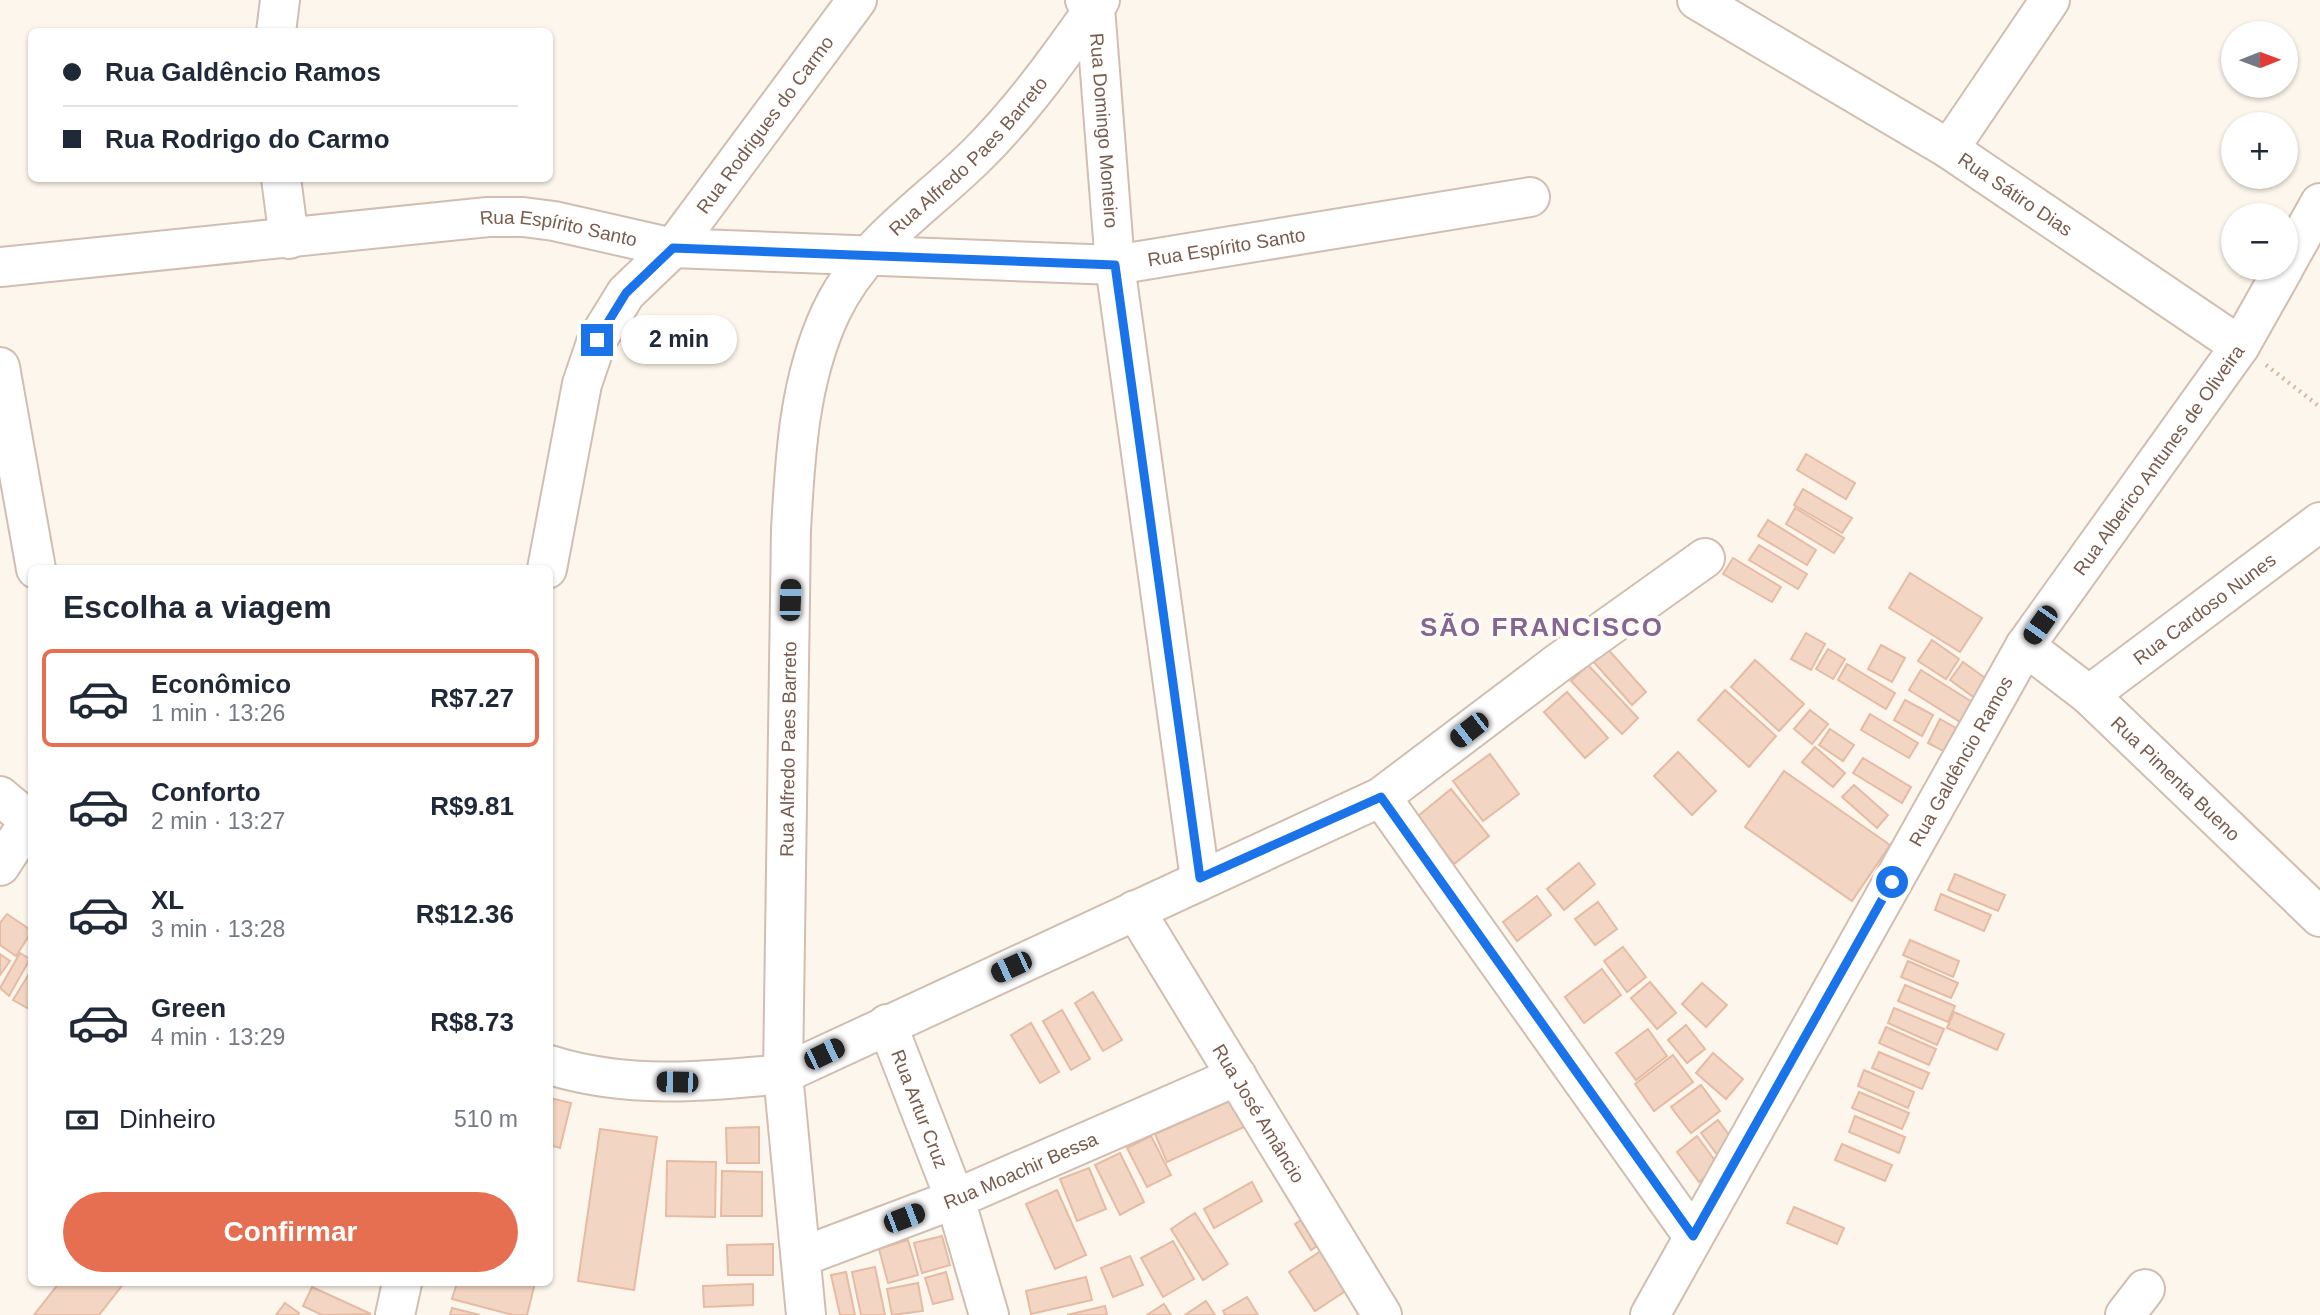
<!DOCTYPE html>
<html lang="pt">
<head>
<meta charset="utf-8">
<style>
	body { margin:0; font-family:Arial,sans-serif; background:#f2f2f3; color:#1f2937; height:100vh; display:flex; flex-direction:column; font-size:26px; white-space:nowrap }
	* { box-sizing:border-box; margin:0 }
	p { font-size:23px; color:#747a83 }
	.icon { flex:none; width:38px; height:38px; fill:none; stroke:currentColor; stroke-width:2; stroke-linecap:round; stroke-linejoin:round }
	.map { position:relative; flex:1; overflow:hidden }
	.details { position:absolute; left:28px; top:565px; width:525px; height:721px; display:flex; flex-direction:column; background:#fff; border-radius:10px; box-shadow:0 2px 5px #0004 }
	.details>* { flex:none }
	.guide { position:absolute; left:28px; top:28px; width:525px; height:154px; border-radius:10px; box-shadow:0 2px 5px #0004; display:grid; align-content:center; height:154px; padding:0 35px; background:#fff }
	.needle { width:46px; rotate:89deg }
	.controls { position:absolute; left:2221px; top:21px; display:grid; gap:14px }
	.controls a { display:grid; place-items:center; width:77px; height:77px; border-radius:50%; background:#fff; box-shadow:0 2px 5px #0004; font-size:35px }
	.end { position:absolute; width:32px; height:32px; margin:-16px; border:9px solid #1a73e8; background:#fff; box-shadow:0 0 0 4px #fff }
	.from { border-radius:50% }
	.bubble { position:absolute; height:49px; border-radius:24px; background:#fff; box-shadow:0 2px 5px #0004; font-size:23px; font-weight:600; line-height:49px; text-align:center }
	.car { position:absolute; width:21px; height:42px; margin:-21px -10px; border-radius:9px; box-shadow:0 0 5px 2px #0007; background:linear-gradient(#222 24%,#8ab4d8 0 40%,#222 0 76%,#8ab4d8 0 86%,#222 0) }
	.guide b { display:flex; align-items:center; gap:24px; height:66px; font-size:26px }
	.guide b+b { border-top:2px solid #e0e1e3 }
	.guide i { width:18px; height:18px; background:#1f2937 }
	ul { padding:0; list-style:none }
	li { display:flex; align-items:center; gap:21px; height:98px; margin:0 14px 10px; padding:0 21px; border:4px solid transparent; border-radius:10px }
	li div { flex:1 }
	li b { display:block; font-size:26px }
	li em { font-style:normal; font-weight:600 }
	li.current { border-color:#e76f51 }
	li>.icon { width:63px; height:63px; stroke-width:1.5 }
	h2 { padding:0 35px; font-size:32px; line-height:84px }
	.pay { display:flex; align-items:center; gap:18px; height:77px; padding:0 35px; font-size:26px }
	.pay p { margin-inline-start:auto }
	.button { display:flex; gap:14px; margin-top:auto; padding:14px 35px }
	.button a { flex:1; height:80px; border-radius:42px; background:#e76f51; color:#fff; font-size:28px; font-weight:600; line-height:80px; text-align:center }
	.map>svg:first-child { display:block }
</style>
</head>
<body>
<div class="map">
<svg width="2320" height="1315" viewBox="0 0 2320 1315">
	<rect width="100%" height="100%" fill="#fdf6ec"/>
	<!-- building -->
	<g fill="#f3d5c3" stroke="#e6bba3" stroke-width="2">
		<polygon points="1806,454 1855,483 1846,499 1797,470"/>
		<polygon points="1803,489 1852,518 1842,533 1794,505"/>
		<polygon points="1795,508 1844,538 1834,553 1786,524"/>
		<polygon points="1768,520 1816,550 1807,565 1758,536"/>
		<polygon points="1759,545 1807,574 1798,589 1749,560"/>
		<polygon points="1733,558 1781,587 1772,602 1723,574"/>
		<polygon points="1910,573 1982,618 1960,652 1889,608"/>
		<polygon points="1806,633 1825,644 1811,670 1791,659"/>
		<polygon points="1932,640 1959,659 1946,679 1918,661"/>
		<polygon points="1881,645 1905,658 1892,682 1868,669"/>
		<polygon points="1605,646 1646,692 1632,705 1591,659"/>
		<polygon points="1828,649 1845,659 1833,679 1816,669"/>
		<polygon points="1755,660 1804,704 1779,731 1731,687"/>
		<polygon points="1963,662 1992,683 1979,701 1950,680"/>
		<polygon points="1847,664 1895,693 1886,709 1838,680"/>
		<polygon points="1588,665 1638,718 1622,734 1571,681"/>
		<polygon points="1921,670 1977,705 1965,725 1909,690"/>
		<polygon points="1725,690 1776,736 1749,767 1698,720"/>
		<polygon points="1567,692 1608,738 1585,758 1544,712"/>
		<polygon points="1905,700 1933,715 1922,736 1894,720"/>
		<polygon points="1810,710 1828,724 1812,744 1794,729"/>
		<polygon points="1870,714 1918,743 1909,758 1861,730"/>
		<polygon points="1940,719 1963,732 1951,755 1928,743"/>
		<polygon points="1830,729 1854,745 1843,761 1819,745"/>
		<polygon points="1815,747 1845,773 1833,787 1802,762"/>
		<polygon points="1678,752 1716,791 1692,815 1654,776"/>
		<polygon points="1490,754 1519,794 1483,821 1453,781"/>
		<polygon points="1863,758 1911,787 1902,803 1853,773"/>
		<polygon points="1784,771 1890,845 1852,901 1745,827"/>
		<polygon points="1854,785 1888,815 1877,828 1842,797"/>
		<polygon points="1451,789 1489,836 1454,864 1417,817"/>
		<polygon points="1579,863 1595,884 1564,910 1547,889"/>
		<polygon points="1955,874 2005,895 1998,911 1948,890"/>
		<polygon points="1941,894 1991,915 1984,931 1935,910"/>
		<polygon points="1537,896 1551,915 1517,941 1503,922"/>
		<polygon points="1598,902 1617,929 1595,945 1575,919"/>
		<polygon points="7,914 32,931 16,956 0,945 0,923"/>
		<polygon points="1910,940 1959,961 1953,977 1903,955"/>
		<polygon points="1623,947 1646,977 1627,992 1604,961"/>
		<polygon points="20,953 30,959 9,996 0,988"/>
		<polygon points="0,954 10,961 0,975"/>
		<polygon points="1908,961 1958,983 1951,998 1901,977"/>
		<polygon points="32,969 32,1005 29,1009 13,1000"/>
		<polygon points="1602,969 1621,995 1584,1023 1565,997"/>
		<polygon points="1650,982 1676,1013 1657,1029 1631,998"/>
		<polygon points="1702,983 1727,1005 1706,1027 1682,1004"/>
		<polygon points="1905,985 1955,1006 1948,1022 1898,1001"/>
		<polygon points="1093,992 1122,1040 1103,1051 1075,1003"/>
		<polygon points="1894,1008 1944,1029 1937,1045 1888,1023"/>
		<polygon points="1062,1010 1090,1059 1071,1070 1043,1021"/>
		<polygon points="1954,1012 2004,1034 1997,1050 1947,1028"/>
		<polygon points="1031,1023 1059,1072 1040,1083 1011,1035"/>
		<polygon points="1686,1025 1705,1049 1687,1063 1668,1040"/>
		<polygon points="1886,1027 1936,1049 1929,1065 1879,1043"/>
		<polygon points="1648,1029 1667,1056 1636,1080 1616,1053"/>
		<polygon points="1879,1052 1929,1073 1922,1089 1872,1068"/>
		<polygon points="1713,1053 1743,1079 1726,1099 1696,1073"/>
		<polygon points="1673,1055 1693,1082 1654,1111 1635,1084"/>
		<polygon points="1864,1070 1914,1092 1908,1108 1858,1086"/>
		<polygon points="1701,1085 1720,1111 1691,1133 1671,1107"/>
		<polygon points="1859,1092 1909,1113 1902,1129 1852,1108"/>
		<polygon points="550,1098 571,1103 560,1148 550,1145"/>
		<polygon points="1232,1100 1244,1127 1167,1162 1155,1134"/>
		<polygon points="1855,1116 1905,1137 1899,1153 1849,1132"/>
		<polygon points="1718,1120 1738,1147 1721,1160 1701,1133"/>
		<polygon points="759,1127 759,1163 727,1163 726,1128"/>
		<polygon points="600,1129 657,1137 634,1290 578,1281"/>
		<polygon points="1151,1136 1171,1175 1147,1187 1127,1148"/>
		<polygon points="1697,1136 1719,1166 1699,1182 1677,1152"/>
		<polygon points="1842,1144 1892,1165 1885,1181 1835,1160"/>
		<polygon points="1120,1153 1144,1202 1120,1215 1095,1165"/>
		<polygon points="667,1161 716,1162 715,1217 666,1216"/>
		<polygon points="1089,1168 1106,1209 1077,1221 1060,1179"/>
		<polygon points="722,1171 762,1172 762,1216 721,1216"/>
		<polygon points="1252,1182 1262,1201 1214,1228 1204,1209"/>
		<polygon points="1057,1190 1086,1255 1055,1269 1026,1204"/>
		<polygon points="1794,1207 1844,1228 1837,1244 1787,1223"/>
		<polygon points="1195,1213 1228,1264 1203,1280 1171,1229"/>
		<polygon points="1309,1215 1325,1241 1311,1250 1295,1224"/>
		<polygon points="942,1236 950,1265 922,1273 914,1243"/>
		<polygon points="908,1240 918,1275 888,1283 879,1249"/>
		<polygon points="1173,1241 1194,1279 1163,1297 1141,1258"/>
		<polygon points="773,1244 773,1275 728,1275 727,1245"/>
		<polygon points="1321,1251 1347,1290 1315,1311 1289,1272"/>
		<polygon points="1130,1256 1143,1285 1113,1297 1101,1268"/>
		<polygon points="875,1267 885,1315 861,1315 852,1272"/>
		<polygon points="846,1272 855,1315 840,1315 831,1275"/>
		<polygon points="946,1272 953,1299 933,1304 925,1278"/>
		<polygon points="1086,1277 1092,1300 1031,1314 1026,1291"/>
		<polygon points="59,1283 124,1283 99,1315 34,1315"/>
		<polygon points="457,1283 535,1283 527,1315 513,1315 452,1299"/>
		<polygon points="918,1283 923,1311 892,1315 887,1289"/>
		<polygon points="753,1284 753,1305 704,1307 703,1286"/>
		<polygon points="312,1287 371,1314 322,1315 303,1306"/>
		<polygon points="1247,1297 1258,1315 1225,1315 1223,1311"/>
		<polygon points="1206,1301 1215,1315 1185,1315"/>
		<polygon points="285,1303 299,1313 298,1315 276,1315"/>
		<polygon points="1164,1304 1171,1315 1147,1315"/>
		<polygon points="1105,1306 1107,1315 1067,1315"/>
		<polygon points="452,1308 480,1315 450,1315"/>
	</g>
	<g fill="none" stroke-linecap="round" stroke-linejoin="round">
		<defs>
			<g id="minor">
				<path id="s1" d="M1085,0L1095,7L1115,265L1200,879"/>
				<path id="s2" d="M1697,0L1949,149L2240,346"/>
				<polyline points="276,32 280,0"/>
				<polyline points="1949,149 2050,0"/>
				<polyline points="281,178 289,239"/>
				<polyline points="2286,264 2320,203"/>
				<path id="s3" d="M0,267L488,217H523L554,221L673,248L1115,265L1530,197"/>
				<polyline points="0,367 36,569"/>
				<path id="s4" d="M547,569L582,384L597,340L626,293L673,248L857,0"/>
				<path id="s5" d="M2025,646L2089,695L2320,917"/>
				<path id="s6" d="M2089,695L2320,522"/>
				<polyline points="0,796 32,823"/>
				<polyline points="1381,797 1693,1236"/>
				<polyline points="0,866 32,817"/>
				<path id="s7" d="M1135,910L1382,1315"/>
				<path id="s8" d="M887,1024L955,1199L989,1315"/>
				<path d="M550,1065C626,1089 704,1082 783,1074L1381,797L1558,663L1705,558"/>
				<path id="s9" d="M801,1257L955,1199L1237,1076"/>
				<polyline points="395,1315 402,1283"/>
				<path id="s10" d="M806,1315L783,1074L791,530C795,456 799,380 831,312C863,244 927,205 978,154C1024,108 1063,53 1100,0"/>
				<path id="s11" d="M1650,1315L2025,646L2240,346L2284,268"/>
				<polyline points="2125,1315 2145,1289"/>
			</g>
		</defs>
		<!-- minor casing -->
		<use href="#minor" stroke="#d1beb0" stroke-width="42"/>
		<!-- path -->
		<polyline stroke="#d9b8a5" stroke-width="4.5" stroke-dasharray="2 5" stroke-linecap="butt" points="2266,365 2320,407"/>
		<!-- minor -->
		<use href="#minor" stroke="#fff" stroke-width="38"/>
	</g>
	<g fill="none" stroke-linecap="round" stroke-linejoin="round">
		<!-- route -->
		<polyline stroke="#1a73e8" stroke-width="9" points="597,340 626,293 673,248 1115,265 1200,878 1381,797 1693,1236 1892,882"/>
	</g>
	<g text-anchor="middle" stroke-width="7" stroke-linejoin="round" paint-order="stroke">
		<!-- street labels -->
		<g font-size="19" fill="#7a5c4d" stroke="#fffaf3">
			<text dy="7" stroke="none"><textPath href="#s4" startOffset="509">Rua Rodrigues do Carmo</textPath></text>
			<text dy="7" stroke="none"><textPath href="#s1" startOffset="136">Rua Domingo Monteiro</textPath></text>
			<text dy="7" stroke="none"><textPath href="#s10" startOffset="1218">Rua Alfredo Paes Barreto</textPath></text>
			<text dy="7" stroke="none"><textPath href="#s2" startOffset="373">Rua Sátiro Dias</textPath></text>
			<text dy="7" stroke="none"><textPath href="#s3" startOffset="562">Rua Espírito Santo</textPath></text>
			<text dy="7" stroke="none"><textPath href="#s3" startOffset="1234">Rua Espírito Santo</textPath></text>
			<text dy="7" stroke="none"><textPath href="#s11" startOffset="996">Rua Alberico Antunes de Oliveira</textPath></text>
			<text dy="7" stroke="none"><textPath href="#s6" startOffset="144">Rua Cardoso Nunes</textPath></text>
			<text dy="7" stroke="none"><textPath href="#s10" startOffset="567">Rua Alfredo Paes Barreto</textPath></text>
			<text dy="7" stroke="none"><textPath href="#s11" startOffset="635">Rua Galdêncio Ramos</textPath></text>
			<text dy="7" stroke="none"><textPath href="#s5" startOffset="201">Rua Pimenta Bueno</textPath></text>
			<text dy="7" stroke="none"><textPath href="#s8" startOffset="91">Rua Artur Cruz</textPath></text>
			<text dy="7" stroke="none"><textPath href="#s7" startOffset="238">Rua José Amâncio</textPath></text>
			<text dy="7" stroke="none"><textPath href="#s9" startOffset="236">Rua Moachir Bessa</textPath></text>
		</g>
		<!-- district labels -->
		<g font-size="26" font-weight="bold" letter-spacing="2" fill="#846695" stroke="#fffaf3">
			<text x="1542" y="636">SÃO FRANCISCO</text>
		</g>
	</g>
</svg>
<div class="controls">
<a><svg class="needle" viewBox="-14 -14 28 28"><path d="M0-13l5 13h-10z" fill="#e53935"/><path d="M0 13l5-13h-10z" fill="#747a83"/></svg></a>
<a>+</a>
<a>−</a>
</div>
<i class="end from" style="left:1892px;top:882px"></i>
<i class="end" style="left:597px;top:340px"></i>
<div class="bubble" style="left:621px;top:315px;width:116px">2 min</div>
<i class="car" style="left:790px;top:600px;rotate:2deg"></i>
<i class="car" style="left:2040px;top:625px;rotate:215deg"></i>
<i class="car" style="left:1469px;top:730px;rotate:232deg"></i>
<i class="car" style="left:1011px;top:967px;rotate:245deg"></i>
<i class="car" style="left:824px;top:1054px;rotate:64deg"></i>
<i class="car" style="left:677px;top:1082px;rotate:271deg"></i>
<i class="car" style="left:904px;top:1218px;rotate:69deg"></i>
<div class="guide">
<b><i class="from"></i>Rua Galdêncio Ramos</b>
<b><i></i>Rua Rodrigo do Carmo</b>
</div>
<section class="details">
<h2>Escolha a viagem</h2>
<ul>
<li class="current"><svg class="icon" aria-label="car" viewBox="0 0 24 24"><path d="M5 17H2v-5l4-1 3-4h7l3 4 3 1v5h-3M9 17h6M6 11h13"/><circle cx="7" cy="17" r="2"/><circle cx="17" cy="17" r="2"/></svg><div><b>Econômico</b><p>1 min · 13:26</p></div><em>R$7.27</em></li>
<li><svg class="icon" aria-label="car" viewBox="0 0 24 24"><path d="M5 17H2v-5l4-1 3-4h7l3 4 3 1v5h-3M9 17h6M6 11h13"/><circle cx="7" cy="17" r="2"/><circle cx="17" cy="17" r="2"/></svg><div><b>Conforto</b><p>2 min · 13:27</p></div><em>R$9.81</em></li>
<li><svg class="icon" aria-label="car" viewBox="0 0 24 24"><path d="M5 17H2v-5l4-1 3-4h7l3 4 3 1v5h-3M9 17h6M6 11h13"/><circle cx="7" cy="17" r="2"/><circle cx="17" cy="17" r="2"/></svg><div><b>XL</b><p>3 min · 13:28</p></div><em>R$12.36</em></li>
<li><svg class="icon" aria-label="car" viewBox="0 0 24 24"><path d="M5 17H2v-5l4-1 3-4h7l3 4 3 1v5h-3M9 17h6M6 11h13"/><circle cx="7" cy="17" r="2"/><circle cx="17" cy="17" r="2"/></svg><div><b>Green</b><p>4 min · 13:29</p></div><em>R$8.73</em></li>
</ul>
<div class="pay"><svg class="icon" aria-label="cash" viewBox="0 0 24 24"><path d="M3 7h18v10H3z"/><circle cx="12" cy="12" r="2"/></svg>Dinheiro<p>510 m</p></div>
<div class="button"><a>Confirmar</a></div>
</section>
</div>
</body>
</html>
